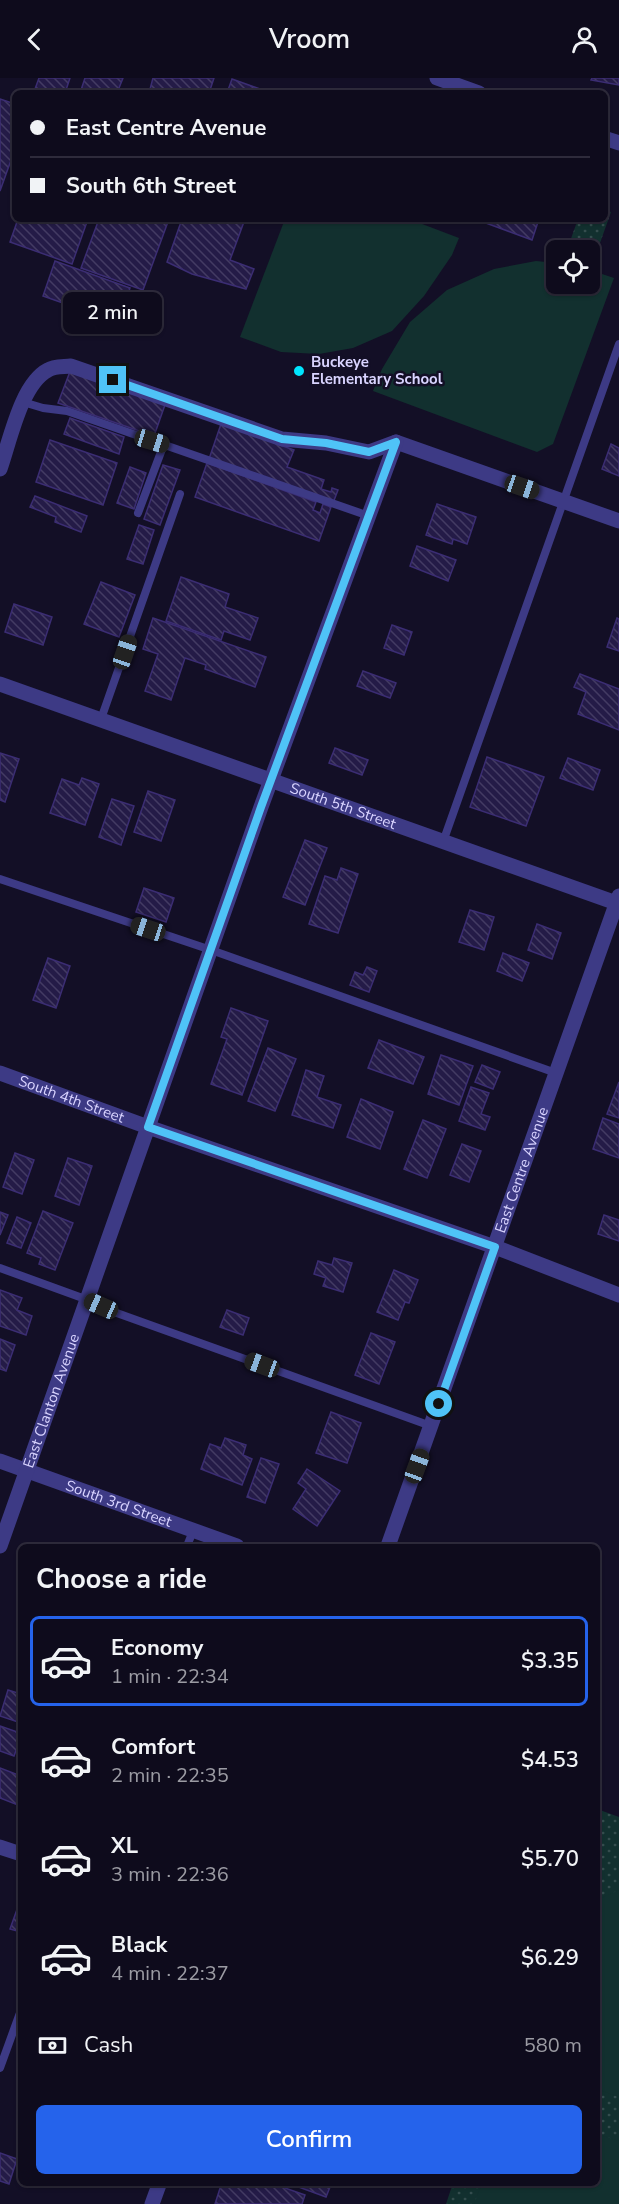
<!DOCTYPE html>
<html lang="en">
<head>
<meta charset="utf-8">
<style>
	body { margin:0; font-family:"Nunito Sans",sans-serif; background:#171425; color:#f1f3f6; height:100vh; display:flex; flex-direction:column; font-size:22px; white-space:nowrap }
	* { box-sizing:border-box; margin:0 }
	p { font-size:20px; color:#9b9ba3 }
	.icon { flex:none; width:33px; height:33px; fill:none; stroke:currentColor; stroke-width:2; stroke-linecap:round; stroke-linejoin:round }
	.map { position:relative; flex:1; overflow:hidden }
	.drawer { position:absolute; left:18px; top:1466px; width:582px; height:642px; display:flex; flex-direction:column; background:#0e0b1c; border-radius:9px; box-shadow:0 2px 4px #0004,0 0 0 2px #2e2b3b }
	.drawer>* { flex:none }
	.banner { position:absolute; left:12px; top:12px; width:596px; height:132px; border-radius:9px; box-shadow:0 2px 4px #0004,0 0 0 2px #2e2b3b; display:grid; align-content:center; height:132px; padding:0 18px; background:#0e0b1c }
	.controls { position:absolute; left:546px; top:162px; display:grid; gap:12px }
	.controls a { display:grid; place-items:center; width:54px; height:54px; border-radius:9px; background:#0e0b1c; box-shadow:0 2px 4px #0004,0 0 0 2px #2e2b3b; font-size:30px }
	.end { position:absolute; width:27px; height:27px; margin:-14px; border:8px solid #4fc3f7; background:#111; box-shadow:0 0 0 3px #111 }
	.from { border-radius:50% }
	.bubble { position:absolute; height:42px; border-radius:9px; background:#0e0b1c; box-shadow:0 2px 4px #0004,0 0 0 2px #2e2b3b; font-size:20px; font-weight:600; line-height:42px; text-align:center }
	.car { position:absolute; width:18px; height:36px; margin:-18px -9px; border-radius:8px; box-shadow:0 0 4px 2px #0007; background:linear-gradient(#222 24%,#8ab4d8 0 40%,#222 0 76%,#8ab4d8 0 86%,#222 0) }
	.banner b { display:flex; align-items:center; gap:21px; height:57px; font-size:22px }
	.banner b+b { border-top:2px solid #2e2b3b }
	.banner i { width:15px; height:15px; background:#f1f3f6 }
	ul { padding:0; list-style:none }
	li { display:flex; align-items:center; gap:18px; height:90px; margin:0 12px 9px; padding:0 6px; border:3px solid transparent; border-radius:9px }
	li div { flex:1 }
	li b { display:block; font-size:22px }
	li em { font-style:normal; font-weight:600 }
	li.current { border-color:#2563eb }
	li>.icon { width:54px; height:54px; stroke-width:1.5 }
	h2 { padding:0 18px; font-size:27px; line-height:72px }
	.pay { display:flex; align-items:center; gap:15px; height:66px; padding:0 18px; font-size:22px }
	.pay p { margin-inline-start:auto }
	.cta { display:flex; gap:12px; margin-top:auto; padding:12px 18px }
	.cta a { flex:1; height:69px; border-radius:9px; background:#2563eb; color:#fff; font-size:24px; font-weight:600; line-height:69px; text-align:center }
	header { display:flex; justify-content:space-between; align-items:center; height:78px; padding:0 18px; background:#0e0b1c; font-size:27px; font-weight:600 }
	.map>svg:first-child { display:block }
</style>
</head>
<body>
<header><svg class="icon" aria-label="back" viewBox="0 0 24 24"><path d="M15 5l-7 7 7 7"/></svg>Vroom<svg class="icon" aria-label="person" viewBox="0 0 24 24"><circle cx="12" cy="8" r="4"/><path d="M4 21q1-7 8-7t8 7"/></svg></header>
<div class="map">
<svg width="619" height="2126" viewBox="0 0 619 2126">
	<defs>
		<pattern id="grass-dots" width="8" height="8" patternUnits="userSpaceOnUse" patternTransform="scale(1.5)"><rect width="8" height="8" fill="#12302f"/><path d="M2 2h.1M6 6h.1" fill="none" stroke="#344d4e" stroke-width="1.8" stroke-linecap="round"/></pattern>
		<pattern id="building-back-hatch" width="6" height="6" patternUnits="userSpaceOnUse" patternTransform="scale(1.5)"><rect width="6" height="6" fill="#241b47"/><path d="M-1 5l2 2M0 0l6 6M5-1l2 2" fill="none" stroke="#433b63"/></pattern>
	</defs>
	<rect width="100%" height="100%" fill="#130f26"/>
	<!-- grass -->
	<g fill="url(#grass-dots)">
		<polygon points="605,132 611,134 595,179 590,177 590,172 578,172 568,169 578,141 604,141"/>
		<polygon points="597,1731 619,1739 619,2126 446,2126 453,2105 597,2104"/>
	</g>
	<!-- garden -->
	<g fill="#12302f">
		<polygon points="285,141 409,141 459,160 452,177 424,218 392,253 353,270 319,276 281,274 240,259"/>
		<polygon points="536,183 556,185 556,206 590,206 590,192 614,200 553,366 537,374 373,313 382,291 410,244 447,212 494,191"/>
		<polygon points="619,1812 619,2019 597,2011 597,1822"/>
		<polygon points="597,2056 619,2063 619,2126 474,2126 482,2105 597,2104"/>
	</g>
	<!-- building -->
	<g fill="url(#building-back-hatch)" stroke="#3b2d73" stroke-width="1.5">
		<polygon points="39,0 70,0 65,15 47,15 35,11"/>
		<polygon points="85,0 123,0 117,15 80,15"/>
		<polygon points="153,0 214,0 209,15 149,15"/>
		<polygon points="592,0 619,0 619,7 591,2"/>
		<polygon points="232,1 271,15 227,15"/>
		<polygon points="0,21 15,26 15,71 0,113"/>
		<polygon points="18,141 88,141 72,186 10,164"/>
		<polygon points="99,141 169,141 143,212 81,190"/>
		<polygon points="182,141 245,141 230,182 254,191 246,211 192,196 167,184"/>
		<polygon points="475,141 539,141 532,162"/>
		<polygon points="55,183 130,210 127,219 129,220 120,245 43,218"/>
		<polygon points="71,291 166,324 154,358 58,325"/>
		<polygon points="70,340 124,359 119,376 64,356"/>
		<polygon points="221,346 294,372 287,389 324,402 321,411 331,414 332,410 338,412 333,425 209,381"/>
		<polygon points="50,362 117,385 103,427 36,404"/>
		<polygon points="611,366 619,370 619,398 602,391"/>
		<polygon points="207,385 316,424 313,432 320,435 323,426 331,429 319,463 195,419"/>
		<polygon points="163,387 180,392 160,447 144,441"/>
		<polygon points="130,389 146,395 134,431 117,425"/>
		<polygon points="35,418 87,438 81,454 55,444 56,439 30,429"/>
		<polygon points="437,426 476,439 467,466 453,461 452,466 426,457"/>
		<polygon points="139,447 154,452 143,486 127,481"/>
		<polygon points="417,468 456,482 448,503 410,488"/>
		<polygon points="181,499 229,516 225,529 258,540 250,562 224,553 221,562 166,543"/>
		<polygon points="101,504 135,517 119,559 84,546"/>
		<polygon points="14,526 52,539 43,567 5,554"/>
		<polygon points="153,540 266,579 255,609 205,591 206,587 185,580 171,622 145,613 158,576 143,571"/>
		<polygon points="617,540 619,541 619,573 607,569"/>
		<polygon points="392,547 412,554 404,577 384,570"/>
		<polygon points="363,593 396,605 390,620 357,608"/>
		<polygon points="580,596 619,611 619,652 578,636 586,614 574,609"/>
		<polygon points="335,670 368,682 362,697 329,685"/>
		<polygon points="0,675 19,681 5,724 0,722"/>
		<polygon points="487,679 544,699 526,748 470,729"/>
		<polygon points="568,680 600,692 593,712 560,700"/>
		<polygon points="82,700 99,706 85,747 50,735 62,701 79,707"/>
		<polygon points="148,713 175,722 161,763 134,754"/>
		<polygon points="112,721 134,728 121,767 99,759"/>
		<polygon points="305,762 327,770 305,827 283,819"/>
		<polygon points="341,790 358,796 338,855 309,846 325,798 337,802"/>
		<polygon points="144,810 174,820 166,844 136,834"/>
		<polygon points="470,832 494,839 484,872 459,864"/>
		<polygon points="537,846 561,855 552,881 528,872"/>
		<polygon points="503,875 529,885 522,903 497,893"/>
		<polygon points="48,880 70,888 56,930 33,922"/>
		<polygon points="367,889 377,893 369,914 350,907 355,894 363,897"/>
		<polygon points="231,930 268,943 242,1017 211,1006 227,961 221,959"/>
		<polygon points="379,962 424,979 413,1006 368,990"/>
		<polygon points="268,970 296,981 275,1033 248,1023"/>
		<polygon points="441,977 473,988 459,1027 428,1016"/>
		<polygon points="482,987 500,994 493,1011 475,1004"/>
		<polygon points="306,992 324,998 317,1019 341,1027 333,1050 292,1037"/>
		<polygon points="619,1004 619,1040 607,1036"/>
		<polygon points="471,1009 489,1015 481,1036 490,1039 485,1052 459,1043"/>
		<polygon points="361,1021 393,1034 380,1071 347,1059"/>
		<polygon points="603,1040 619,1046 619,1080 593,1071"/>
		<polygon points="423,1042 446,1051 427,1100 404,1091"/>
		<polygon points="462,1066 481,1073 469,1104 450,1097"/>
		<polygon points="15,1075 34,1082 22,1116 3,1109"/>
		<polygon points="68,1080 92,1088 79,1127 55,1118"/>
		<polygon points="43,1133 73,1145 55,1192 39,1186 41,1180 27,1175"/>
		<polygon points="0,1134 8,1137 0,1157"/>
		<polygon points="604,1137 619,1142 619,1163 598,1156"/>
		<polygon points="17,1139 31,1145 21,1170 7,1165"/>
		<polygon points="334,1180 352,1185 343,1214 323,1208 326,1200 314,1196 318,1183 332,1187"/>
		<polygon points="394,1192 418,1202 409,1225 405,1224 398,1242 377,1234"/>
		<polygon points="0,1212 22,1220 17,1232 32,1238 26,1257 0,1248"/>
		<polygon points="227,1232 249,1240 243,1257 220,1249"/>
		<polygon points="371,1255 395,1264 379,1306 355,1297"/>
		<polygon points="0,1261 15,1267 6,1293 0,1291"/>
		<polygon points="331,1334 361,1345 347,1385 316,1375"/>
		<polygon points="225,1360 246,1367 243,1377 252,1381 242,1407 201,1391 210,1366 221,1370"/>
		<polygon points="261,1380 279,1386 265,1425 247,1419"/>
		<polygon points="307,1391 340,1413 317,1448 293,1431 306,1411 298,1405"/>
		<polygon points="8,1612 21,1616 21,1645 0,1638"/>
		<polygon points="0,1648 20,1655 21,1653 21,1671 17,1670 14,1678 0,1673"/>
		<polygon points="0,1690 21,1698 21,1717 18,1727 0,1720"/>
		<polygon points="20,1823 21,1823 21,1854 10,1851"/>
		<polygon points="0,2075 17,2081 9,2106 0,2103"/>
		<polygon points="222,2104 268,2104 305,2117 302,2126 215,2126"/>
		<polygon points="285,2104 332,2104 326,2119"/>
	</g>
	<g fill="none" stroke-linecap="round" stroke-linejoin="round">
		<!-- lane -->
		<g stroke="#3d3a85" stroke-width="8">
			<polyline points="23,324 43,330 67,333 369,438"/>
			<polyline points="138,435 164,366"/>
			<polyline points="101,641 180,416"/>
			<polyline points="443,764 619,266"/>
			<polyline points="0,801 211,872 556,995"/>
			<polyline points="0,1190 88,1222 114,1234 431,1348"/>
			<polyline points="187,1468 193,1453"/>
			<polyline points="0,1990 21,1932"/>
		</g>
		<!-- street -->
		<g stroke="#3d3a85" stroke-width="15">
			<polyline points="437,0 479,15"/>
			<polyline points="604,60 619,65"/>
			<path d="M0,391C10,363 21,306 48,292C54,288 64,289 71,288L282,361L326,365L369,374L396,364L619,443"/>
			<path id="s1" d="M0,606L619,826"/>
			<path id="s2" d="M0,995L148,1049L495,1169L619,1217"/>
			<path id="s3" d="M0,1383L237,1468"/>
			<path id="s4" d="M0,1468L261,729L396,364"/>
			<path id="s5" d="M388,1468L619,818"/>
			<polyline points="0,1769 21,1776"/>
			<polyline points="152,2126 160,2104"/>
		</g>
	</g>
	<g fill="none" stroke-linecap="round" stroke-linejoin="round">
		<!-- route -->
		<polyline stroke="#4fc3f7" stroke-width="8" points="113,302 282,361 326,365 369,374 396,364 261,729 148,1049 495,1169 439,1326"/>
	</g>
	<!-- markers -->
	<circle fill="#00e5ff" stroke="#130f26" stroke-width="2" cx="299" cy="293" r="6"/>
	<g text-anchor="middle" stroke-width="5" stroke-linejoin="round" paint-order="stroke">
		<!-- poi labels -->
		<g font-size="15" font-weight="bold" fill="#d9d4ff" stroke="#130f26" text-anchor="start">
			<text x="311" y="289">Buckeye<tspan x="311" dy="17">Elementary School</tspan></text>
		</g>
		<!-- street labels -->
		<g font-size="15" fill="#d9d4ff" stroke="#130f26">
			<text dy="5" stroke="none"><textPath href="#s1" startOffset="364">South 5th Street</textPath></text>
			<text dy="5" stroke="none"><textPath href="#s2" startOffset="76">South 4th Street</textPath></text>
			<text dy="5" stroke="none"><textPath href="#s5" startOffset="399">East Centre Avenue</textPath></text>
			<text dy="5" stroke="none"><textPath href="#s4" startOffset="154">East Clanton Avenue</textPath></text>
			<text dy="5" stroke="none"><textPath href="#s3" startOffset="126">South 3rd Street</textPath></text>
		</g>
	</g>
</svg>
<div class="controls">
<a><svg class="icon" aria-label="locate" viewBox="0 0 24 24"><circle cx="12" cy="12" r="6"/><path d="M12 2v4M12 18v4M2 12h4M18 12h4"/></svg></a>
</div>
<i class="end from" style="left:439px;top:1326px"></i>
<i class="end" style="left:113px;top:302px"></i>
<div class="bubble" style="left:63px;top:214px;width:99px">2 min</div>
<i class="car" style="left:152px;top:363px;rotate:107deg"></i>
<i class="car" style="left:522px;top:409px;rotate:109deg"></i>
<i class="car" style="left:125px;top:574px;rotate:19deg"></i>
<i class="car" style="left:148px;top:851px;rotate:288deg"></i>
<i class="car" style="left:101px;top:1228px;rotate:294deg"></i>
<i class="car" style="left:262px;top:1287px;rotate:290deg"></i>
<i class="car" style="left:417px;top:1388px;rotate:20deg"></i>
<div class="banner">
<b><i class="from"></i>East Centre Avenue</b>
<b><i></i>South 6th Street</b>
</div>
<section class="drawer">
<h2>Choose a ride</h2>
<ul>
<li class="current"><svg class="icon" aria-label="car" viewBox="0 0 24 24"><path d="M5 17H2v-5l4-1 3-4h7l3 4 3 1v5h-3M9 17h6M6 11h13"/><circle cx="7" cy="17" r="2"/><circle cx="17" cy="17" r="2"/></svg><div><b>Economy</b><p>1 min · 22:34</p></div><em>$3.35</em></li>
<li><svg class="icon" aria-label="car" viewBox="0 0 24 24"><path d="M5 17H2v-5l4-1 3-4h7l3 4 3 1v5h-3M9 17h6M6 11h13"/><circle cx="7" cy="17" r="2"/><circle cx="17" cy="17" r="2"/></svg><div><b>Comfort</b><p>2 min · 22:35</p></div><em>$4.53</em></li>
<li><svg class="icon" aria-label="car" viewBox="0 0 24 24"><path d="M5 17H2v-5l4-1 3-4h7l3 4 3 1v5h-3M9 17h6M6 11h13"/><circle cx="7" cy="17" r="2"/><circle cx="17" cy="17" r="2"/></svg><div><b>XL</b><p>3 min · 22:36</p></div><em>$5.70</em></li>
<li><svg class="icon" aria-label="car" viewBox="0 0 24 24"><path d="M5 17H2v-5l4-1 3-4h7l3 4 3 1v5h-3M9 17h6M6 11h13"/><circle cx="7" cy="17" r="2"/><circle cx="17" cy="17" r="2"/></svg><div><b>Black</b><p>4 min · 22:37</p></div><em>$6.29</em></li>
</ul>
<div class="pay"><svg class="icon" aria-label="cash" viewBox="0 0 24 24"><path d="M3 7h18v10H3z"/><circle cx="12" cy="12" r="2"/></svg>Cash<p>580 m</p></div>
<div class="cta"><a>Confirm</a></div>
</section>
</div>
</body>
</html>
